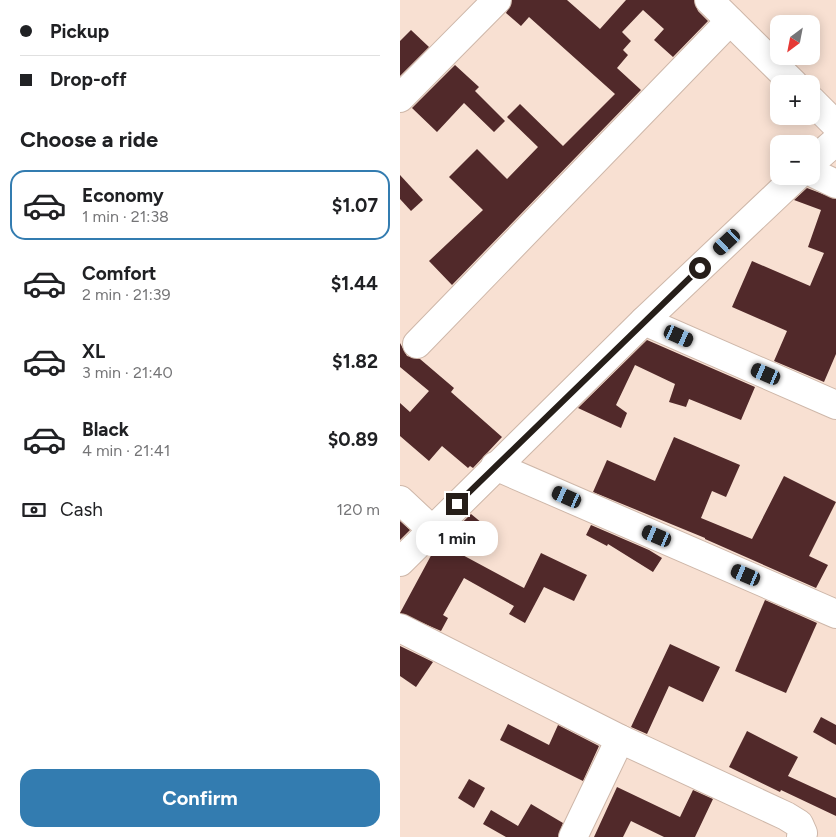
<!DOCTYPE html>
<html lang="en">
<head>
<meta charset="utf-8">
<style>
	body { margin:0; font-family:Figtree,sans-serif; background:#f6f6f6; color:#202124; height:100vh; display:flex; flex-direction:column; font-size:19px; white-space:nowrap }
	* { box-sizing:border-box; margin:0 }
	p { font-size:16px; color:#757577 }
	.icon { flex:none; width:28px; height:28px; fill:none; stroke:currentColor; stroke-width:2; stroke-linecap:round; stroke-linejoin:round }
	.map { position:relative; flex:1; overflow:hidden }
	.drawer { display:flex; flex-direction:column; background:#fff; width:400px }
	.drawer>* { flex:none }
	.top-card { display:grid; align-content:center; height:110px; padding:0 20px; background:#fff }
	.needle { width:32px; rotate:212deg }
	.fabs { position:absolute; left:370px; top:15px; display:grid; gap:10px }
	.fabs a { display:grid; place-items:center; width:50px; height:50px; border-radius:10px; background:#fff; box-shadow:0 2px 12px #0003; font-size:25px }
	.end { position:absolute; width:22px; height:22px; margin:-11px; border:6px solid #261e19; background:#fff; box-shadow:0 0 0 2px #fff }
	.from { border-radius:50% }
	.bubble { position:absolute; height:35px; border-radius:15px; background:#fff; box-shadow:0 2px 12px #0003; font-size:16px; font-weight:700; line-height:35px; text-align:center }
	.car { position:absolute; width:15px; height:30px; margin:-15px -8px; border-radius:6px; box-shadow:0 0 4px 1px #0007; background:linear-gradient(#222 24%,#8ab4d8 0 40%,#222 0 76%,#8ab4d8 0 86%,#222 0) }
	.top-card b { display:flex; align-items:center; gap:18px; height:48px; font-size:19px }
	.top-card b+b { border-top:1px solid #e0e0e0 }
	.top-card i { width:12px; height:12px; background:#202124 }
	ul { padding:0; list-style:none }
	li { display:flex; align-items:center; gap:15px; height:70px; margin:0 10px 8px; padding:0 10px; border:2px solid transparent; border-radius:15px }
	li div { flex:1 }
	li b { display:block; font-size:19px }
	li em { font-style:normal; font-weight:700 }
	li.active { border-color:#337cb0 }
	li>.icon { width:45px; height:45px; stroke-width:1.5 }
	h2 { padding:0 20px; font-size:22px; line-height:60px }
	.pay { display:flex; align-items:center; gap:12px; height:55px; padding:0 20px; font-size:19px }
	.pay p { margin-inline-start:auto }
	.action { display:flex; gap:10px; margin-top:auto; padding:10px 20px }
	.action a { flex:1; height:58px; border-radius:15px; background:#337cb0; color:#fff; font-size:20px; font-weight:700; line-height:58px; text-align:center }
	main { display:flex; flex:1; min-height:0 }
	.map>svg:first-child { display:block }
</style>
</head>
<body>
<main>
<section class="drawer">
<div class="top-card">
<b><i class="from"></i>Pickup</b>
<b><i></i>Drop-off</b>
</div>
<h2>Choose a ride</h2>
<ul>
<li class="active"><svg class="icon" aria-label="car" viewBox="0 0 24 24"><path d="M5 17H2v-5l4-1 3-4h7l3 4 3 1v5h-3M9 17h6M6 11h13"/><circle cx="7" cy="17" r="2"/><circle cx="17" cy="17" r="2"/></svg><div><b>Economy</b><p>1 min · 21:38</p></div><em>$1.07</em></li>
<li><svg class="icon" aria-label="car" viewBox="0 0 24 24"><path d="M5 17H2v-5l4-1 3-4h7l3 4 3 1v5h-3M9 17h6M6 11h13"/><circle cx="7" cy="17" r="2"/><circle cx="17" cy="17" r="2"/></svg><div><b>Comfort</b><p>2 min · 21:39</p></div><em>$1.44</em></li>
<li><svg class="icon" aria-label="car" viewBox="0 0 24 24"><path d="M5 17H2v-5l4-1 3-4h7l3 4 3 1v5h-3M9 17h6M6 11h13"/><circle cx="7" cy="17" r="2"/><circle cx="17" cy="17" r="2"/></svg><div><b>XL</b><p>3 min · 21:40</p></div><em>$1.82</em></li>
<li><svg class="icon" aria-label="car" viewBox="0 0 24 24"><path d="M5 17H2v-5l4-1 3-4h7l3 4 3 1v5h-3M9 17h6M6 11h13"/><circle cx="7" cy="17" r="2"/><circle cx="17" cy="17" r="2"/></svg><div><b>Black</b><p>4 min · 21:41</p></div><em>$0.89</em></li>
</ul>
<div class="pay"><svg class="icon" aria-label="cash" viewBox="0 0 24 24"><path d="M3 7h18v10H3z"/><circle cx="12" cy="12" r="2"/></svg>Cash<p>120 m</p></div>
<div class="action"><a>Confirm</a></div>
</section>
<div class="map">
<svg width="436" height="837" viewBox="0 0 436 837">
	<rect width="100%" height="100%" fill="#f8e0d2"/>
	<!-- building -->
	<g fill="#51292a">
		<polygon points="112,0 167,0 200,29 226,0 294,0 298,11 308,21 273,57 254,40 264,29 243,10 222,32 231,41 223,50 228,55 217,68 241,90 52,285 29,261 83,210 49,177 77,149 107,179 138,147 107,117 120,104 163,146 215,94 129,17 121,26 106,13"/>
		<polygon points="11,30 29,47 0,76 0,41"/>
		<polygon points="55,65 79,87 75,91 105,121 94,132 64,103 37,132 12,108"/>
		<polygon points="0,175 23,200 11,211 0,199"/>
		<polygon points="407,188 436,199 436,354 424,382 374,361 387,331 332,307 352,261 410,286 424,253 408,247 421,210 394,200"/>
		<polygon points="247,340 355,387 341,420 289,399 286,407 269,402 275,384 235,365 216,405 227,413 221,428 178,408"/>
		<polygon points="0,343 7,356 20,359 54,388 51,392 102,437 73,468 70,466 68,468 42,446 29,461 0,436 0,403 10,412 29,391 0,367"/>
		<polygon points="274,437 340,465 326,497 312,491 301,518 352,539 384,476 436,502 409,556 428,565 416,588 305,539 305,538 193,492 207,460 255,481"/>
		<polygon points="71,514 82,523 57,552 124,588 141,553 187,575 174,601 144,587 125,623 109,614 114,606 64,578 43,615 48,618 41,631 0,613 34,550"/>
		<polygon points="0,521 10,530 0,540"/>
		<polygon points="191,525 249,550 262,558 253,572 208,544 207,546 186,535"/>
		<polygon points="365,600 417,623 386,693 335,671"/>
		<polygon points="270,644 320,667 303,702 269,686 247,734 231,727"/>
		<polygon points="0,646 33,662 16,687 0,676"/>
		<polygon points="421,717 436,725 436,745 413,732"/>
		<polygon points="108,724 149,745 158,725 199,746 183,781 100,740"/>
		<polygon points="347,731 398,757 388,776 436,798 436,816 381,790 380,792 329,767"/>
		<polygon points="69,779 85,788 74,808 58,798"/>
		<polygon points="217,787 280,817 293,790 313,799 295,837 264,837 231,821 223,837 194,837"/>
		<polygon points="131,804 163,823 158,837 106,837 83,824 91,810 118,826"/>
	</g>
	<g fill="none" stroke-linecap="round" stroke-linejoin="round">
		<defs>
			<g id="minor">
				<polyline points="309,0 394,84"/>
				<polyline points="0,98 97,0"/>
				<polyline points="411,100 436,125"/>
				<polyline points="411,163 436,141"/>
				<polyline points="411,172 436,184"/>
				<polyline points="244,321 436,405"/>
				<polyline points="17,344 330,21"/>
				<polyline points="95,466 436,614"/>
				<polyline points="0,500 31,529"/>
				<polyline points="0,562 244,321 397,176"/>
				<polyline points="0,628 220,739 386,816 399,824 403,833 401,837"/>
				<polyline points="173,837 220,739"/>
			</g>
		</defs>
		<!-- minor casing -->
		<use href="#minor" stroke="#ceb7a9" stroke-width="30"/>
		<!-- minor -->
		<use href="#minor" stroke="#fff" stroke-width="28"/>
	</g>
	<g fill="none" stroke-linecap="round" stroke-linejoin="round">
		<!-- route -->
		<polyline stroke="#261e19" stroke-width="6" points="57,504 300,268"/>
	</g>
</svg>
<div class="fabs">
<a><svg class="needle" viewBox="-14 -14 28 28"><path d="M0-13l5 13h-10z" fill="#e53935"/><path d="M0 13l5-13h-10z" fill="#757577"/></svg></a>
<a>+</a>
<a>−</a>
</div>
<i class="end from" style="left:300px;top:268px"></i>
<i class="end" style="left:57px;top:504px"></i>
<div class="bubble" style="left:16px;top:521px;width:82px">1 min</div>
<i class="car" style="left:327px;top:242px;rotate:227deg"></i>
<i class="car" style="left:279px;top:336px;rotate:114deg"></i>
<i class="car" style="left:366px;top:374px;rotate:293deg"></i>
<i class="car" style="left:167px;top:497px;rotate:294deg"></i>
<i class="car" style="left:257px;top:536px;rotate:293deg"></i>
<i class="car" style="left:346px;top:575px;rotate:293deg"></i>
</div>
</main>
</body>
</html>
